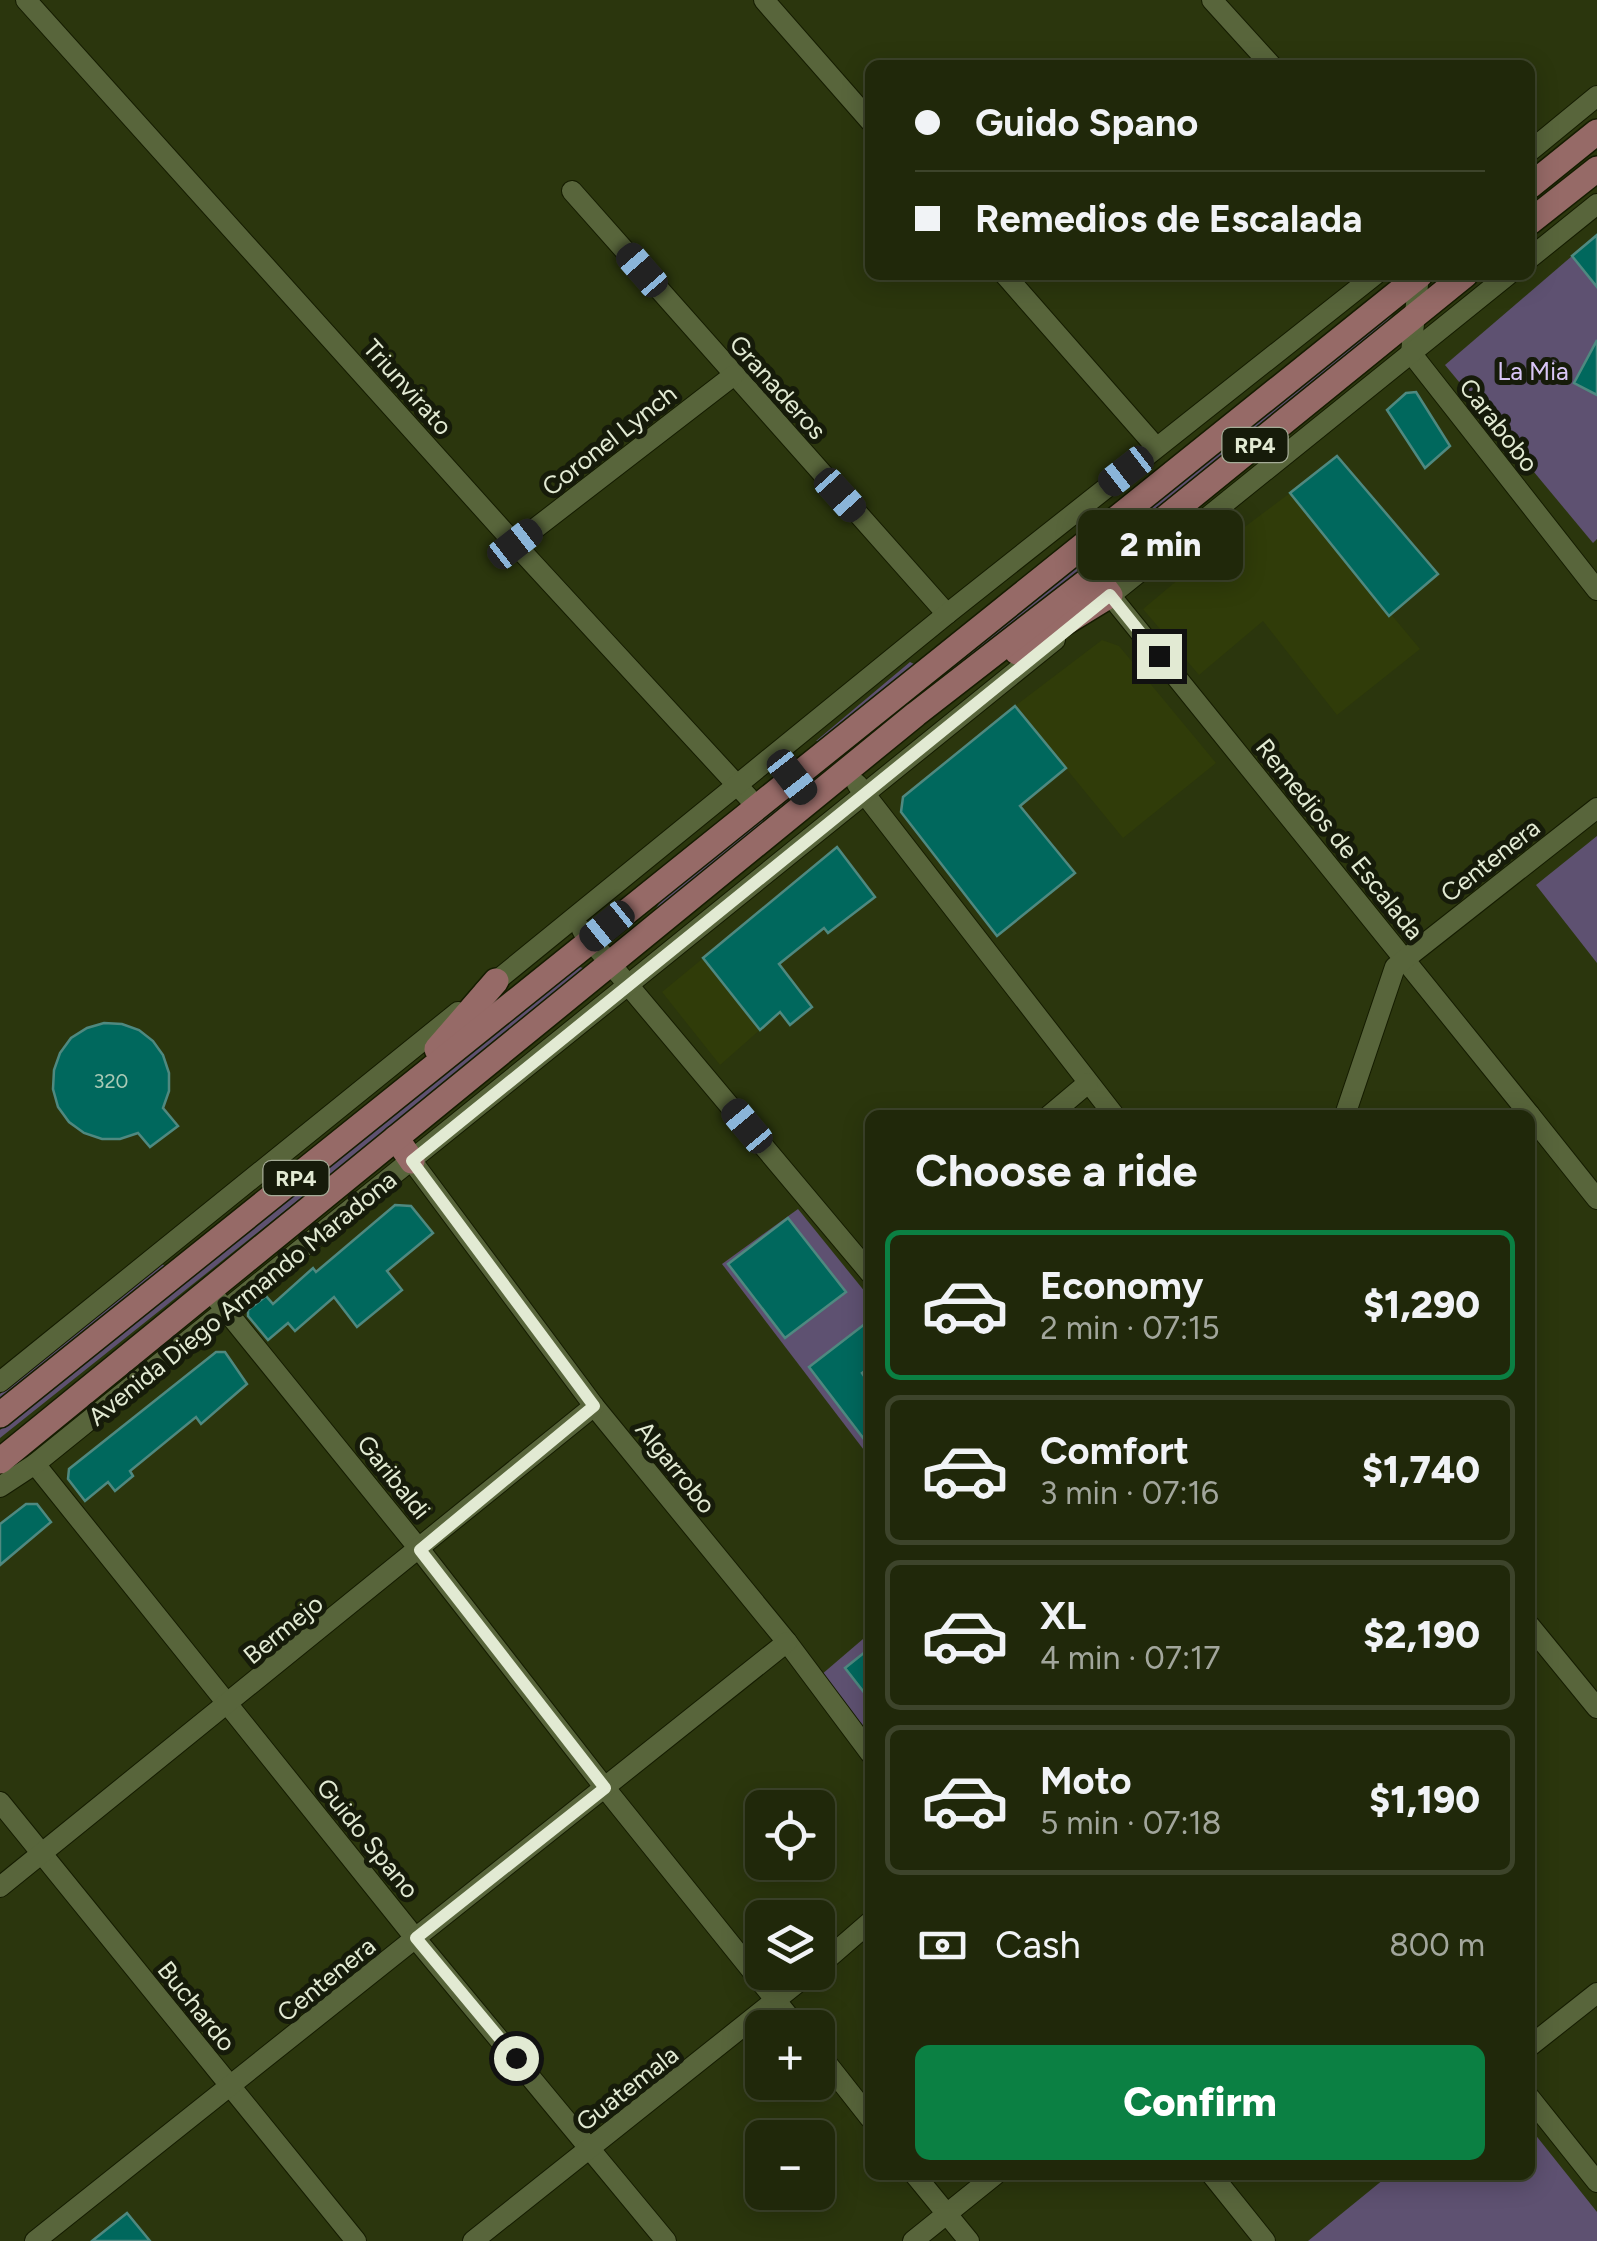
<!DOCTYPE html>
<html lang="en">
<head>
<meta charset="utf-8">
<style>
	body { margin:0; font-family:Figtree,sans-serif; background:#2d3418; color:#f1f3f6; height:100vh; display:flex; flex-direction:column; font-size:38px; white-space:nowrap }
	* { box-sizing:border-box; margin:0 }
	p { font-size:32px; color:#a2a69c }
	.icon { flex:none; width:55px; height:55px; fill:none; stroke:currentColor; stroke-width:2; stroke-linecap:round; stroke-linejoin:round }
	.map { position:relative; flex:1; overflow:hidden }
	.panel { position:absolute; left:865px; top:1110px; width:670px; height:1070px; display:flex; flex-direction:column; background:#20280a; border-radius:15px; box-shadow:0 5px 25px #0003,0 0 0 2px #3d442b }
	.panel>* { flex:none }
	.top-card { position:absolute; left:865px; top:60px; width:670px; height:220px; border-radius:15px; box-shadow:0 5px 25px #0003,0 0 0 2px #3d442b; display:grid; align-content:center; height:220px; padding:0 50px; background:#20280a }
	.fabs { position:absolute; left:745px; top:1790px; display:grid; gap:20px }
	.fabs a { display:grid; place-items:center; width:90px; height:90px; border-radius:15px; background:#20280a; box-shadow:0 5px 25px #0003,0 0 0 2px #3d442b; font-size:50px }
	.end { position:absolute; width:45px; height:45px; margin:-22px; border:12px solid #e2ead3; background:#111; box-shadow:0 0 0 5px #111 }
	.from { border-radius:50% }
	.bubble { position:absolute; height:70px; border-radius:15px; background:#20280a; box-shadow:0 5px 25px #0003,0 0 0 2px #3d442b; font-size:32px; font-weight:800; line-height:70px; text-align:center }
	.car { position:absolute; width:30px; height:60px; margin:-30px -15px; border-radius:12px; box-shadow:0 0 8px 2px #0007; background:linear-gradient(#222 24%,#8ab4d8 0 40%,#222 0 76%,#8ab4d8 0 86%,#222 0) }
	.top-card b { display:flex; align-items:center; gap:35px; height:95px; font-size:38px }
	.top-card b+b { border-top:2px solid #3d442b }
	.top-card i { width:25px; height:25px; background:#f1f3f6 }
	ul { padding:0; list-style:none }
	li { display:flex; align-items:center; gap:30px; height:150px; margin:0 20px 15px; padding:0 30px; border:5px solid #3d442b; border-radius:15px }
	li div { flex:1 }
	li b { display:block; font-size:38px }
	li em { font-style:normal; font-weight:800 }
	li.active { border-color:#0b8043 }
	li>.icon { width:90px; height:90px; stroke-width:1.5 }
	h2 { padding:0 50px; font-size:45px; line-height:120px }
	.pay { display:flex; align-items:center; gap:25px; height:110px; padding:0 50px; font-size:38px }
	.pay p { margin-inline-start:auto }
	.action { display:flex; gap:20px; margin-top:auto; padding:20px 50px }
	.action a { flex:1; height:115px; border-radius:15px; background:#0b8043; color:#fff; font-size:40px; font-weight:800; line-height:115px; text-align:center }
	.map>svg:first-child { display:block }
</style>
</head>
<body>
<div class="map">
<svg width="1597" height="2241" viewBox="0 0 1597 2241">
	<rect width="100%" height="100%" fill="#2b360d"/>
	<!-- built -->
	<g fill="#303c09">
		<polygon points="1290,493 1420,649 1337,715 1263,621 1199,675 1143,609 1210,553"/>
		<polygon points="1102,640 1119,646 1216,763 1123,838 1015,706"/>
		<polygon points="724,941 780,1012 720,1065 662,992"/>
	</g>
	<!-- green -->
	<g fill="#5e5171">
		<polygon points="1572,256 1597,287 1597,539 1593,543 1445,365"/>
		<polygon points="1393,314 1385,325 648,920 663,898 1384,318"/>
		<polygon points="910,662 914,664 912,668 820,741 816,741"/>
		<polygon points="1597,836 1597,963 1536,885"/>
		<polygon points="577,966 583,968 583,973 0,1438 0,1430"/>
		<polygon points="798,1209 870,1298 870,1458 722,1264"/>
		<polygon points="162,1264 168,1268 0,1401 0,1394"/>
		<polygon points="870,1633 870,1734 821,1675"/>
		<polygon points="1530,2128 1597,2212 1597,2241 1308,2241 1389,2175 1530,2175"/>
	</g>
	<!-- building -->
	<g fill="#00685d" stroke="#4f8980" stroke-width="2.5">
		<polygon points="1597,235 1597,287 1572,256"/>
		<polygon points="1597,340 1597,395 1574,383"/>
		<polygon points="1416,392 1450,446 1425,468 1387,410 1406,393"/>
		<polygon points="1337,456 1438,574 1389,616 1290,493"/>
		<polygon points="1015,706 1066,768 1020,806 1075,873 997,936 901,812 903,797"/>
		<polygon points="837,847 875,897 828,933 824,928 779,964 812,1007 790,1025 780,1012 760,1030 703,958"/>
		<polygon points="104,1023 122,1024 139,1030 153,1041 163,1055 169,1073 169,1091 163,1108 178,1126 150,1147 138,1133 120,1139 102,1139 84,1133 69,1122 58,1107 53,1089 54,1070 60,1053 71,1038 87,1028"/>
		<polygon points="395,1205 411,1206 433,1233 387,1271 402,1290 357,1327 334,1297 295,1331 288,1323 268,1340 248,1316 248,1310 266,1296 273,1304 313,1268 316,1272"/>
		<polygon points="788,1218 846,1292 785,1338 728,1264"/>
		<polygon points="870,1320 870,1367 862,1373 870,1385 870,1447 809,1367"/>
		<polygon points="216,1352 225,1352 247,1384 201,1424 196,1417 130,1471 133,1476 115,1491 108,1482 85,1501 68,1479 69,1469"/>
		<polygon points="26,1504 37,1504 51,1522 0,1565 0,1524"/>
		<polygon points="870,1648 870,1700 845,1668"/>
		<polygon points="127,2213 150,2241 92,2241"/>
	</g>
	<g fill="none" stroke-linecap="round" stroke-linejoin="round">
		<defs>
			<g id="minor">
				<polyline points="26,0 515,544 748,797"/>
				<polyline points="764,0 870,121"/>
				<polyline points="1212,0 1271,65"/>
				<polyline points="1530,151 1597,96"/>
				<polyline points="572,191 947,614"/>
				<polyline points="1530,258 1597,204"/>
				<polyline points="1005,275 1156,447"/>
				<polyline points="1419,275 1411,353 1597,590"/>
				<polyline points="515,544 734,375"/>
				<polyline points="1110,595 1530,1115"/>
				<polyline points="1101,603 1508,275"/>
				<polyline points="857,784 1114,1115"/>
				<polyline points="582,930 870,1273"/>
				<polyline points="484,991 947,614 1375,275"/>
				<polyline points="1050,1115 1088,1083"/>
				<polyline points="1345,1115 1395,967 1597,808"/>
				<polyline points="1530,1115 1597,1199"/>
				<polyline points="412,1161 594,1406 787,1642 870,1753"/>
				<polyline points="216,1298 420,1550 605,1788 798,2028"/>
				<polyline points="0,1382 458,1012"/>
				<polyline points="35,1464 416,1939 666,2241"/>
				<polyline points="0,1487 35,1464 1055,640"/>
				<polyline points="1530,1626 1597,1708"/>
				<polyline points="0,1802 356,2241"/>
				<polyline points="0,1887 594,1406"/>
				<polyline points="818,1967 870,1922"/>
				<polyline points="1530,2046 1597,1993"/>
				<polyline points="818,2052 870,2118"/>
				<polyline points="1530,2098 1597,2182"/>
				<polyline points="915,2175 969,2241"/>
				<polyline points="1212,2175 1265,2241"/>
				<polyline points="35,2241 787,1642"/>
				<polyline points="473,2241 811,1972"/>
				<polyline points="913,2241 995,2175"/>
			</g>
			<g id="major">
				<polyline points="1530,186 1597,132"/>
				<polyline points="1530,222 1597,169"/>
				<polyline points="1017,652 1110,595 1095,575"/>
				<polyline points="437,1049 496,981"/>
				<polyline points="396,1138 412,1161"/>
				<polyline points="0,1415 1420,275"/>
				<polyline points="0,1461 916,714 1095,575 1465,275"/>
			</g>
		</defs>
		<!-- minor casing -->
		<use href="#minor" stroke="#151c00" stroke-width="22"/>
		<!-- major casing -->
		<use href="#major" stroke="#151c00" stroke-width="28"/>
		<!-- minor -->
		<use href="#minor" stroke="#58653b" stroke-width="20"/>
		<!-- major -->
		<use href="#major" stroke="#966a67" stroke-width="25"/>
	</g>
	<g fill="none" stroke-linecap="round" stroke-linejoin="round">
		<!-- route -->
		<polyline stroke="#e2ead3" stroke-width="12" points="516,2058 416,1938 605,1788 420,1550 594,1406 412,1161 1110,595 1159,656"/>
	</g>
	<g text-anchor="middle" stroke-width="10" stroke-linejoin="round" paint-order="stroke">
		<!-- number labels -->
		<g font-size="20" fill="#aacab6">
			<text x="111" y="1088">320</text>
		</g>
		<!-- shield labels -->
		<g fill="#161b0a" stroke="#a5ac97" stroke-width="2.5">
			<rect x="1222.5" y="428" width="65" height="34" rx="8"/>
			<rect x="263.5" y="1161" width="65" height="34" rx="8"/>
		</g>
		<g font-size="22" font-weight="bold" fill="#e2ead3">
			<text x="1255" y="453">RP4</text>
			<text x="296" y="1186">RP4</text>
		</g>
		<!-- park labels -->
		<g font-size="25" fill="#d9c6f6" stroke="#161b0a">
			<text x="1533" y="380">La Mia</text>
		</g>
		<!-- street labels -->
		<g font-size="25" fill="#e2ead3" stroke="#161b0a">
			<text transform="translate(408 387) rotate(48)" y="9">Triunvirato</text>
			<text transform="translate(778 387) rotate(48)" y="9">Granaderos</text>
			<text transform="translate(1499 425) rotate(52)" y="9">Carabobo</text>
			<text transform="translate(609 440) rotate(-38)" y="9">Coronel Lynch</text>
			<text transform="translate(1340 839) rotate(51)" y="9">Remedios de Escalada</text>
			<text transform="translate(1490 860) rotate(-38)" y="9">Centenera</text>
			<text transform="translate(242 1298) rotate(-39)" y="9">Avenida Diego Armando Maradona</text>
			<text transform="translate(676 1467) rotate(51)" y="9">Algarrobo</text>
			<text transform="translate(394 1477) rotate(51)" y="9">Garibaldi</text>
			<text transform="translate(283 1629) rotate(-39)" y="9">Bermejo</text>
			<text transform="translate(368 1838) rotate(51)" y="9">Guido Spano</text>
			<text transform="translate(326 1979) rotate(-39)" y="9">Centenera</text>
			<text transform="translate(197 2006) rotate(51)" y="9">Buchardo</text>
			<text transform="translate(627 2088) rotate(-38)" y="9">Guatemala</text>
		</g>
	</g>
</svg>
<div class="fabs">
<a><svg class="icon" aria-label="locate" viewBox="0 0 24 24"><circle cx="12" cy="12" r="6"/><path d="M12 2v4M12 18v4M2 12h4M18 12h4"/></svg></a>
<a><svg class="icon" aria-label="layers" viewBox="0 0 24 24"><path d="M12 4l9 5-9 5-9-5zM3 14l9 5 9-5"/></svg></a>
<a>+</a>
<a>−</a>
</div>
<i class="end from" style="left:516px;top:2058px"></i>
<i class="end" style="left:1159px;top:656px"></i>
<div class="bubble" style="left:1078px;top:510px;width:165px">2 min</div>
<i class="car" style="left:642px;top:270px;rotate:319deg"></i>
<i class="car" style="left:1126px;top:471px;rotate:232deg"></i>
<i class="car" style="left:840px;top:495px;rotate:138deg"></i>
<i class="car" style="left:515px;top:544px;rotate:52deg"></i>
<i class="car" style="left:792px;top:777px;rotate:142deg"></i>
<i class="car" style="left:607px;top:926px;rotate:231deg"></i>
<i class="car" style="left:747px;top:1126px;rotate:320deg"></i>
<div class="top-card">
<b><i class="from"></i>Guido Spano</b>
<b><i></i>Remedios de Escalada</b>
</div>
<section class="panel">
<h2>Choose a ride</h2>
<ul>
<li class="active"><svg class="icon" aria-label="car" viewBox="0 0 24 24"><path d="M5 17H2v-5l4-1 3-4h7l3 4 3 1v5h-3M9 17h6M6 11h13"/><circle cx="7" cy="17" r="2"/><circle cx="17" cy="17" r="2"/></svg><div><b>Economy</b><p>2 min · 07:15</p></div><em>$1,290</em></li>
<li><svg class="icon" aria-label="car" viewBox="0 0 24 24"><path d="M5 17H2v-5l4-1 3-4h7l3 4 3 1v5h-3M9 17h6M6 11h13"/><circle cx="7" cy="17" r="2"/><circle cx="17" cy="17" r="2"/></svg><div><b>Comfort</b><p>3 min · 07:16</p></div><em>$1,740</em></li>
<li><svg class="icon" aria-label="car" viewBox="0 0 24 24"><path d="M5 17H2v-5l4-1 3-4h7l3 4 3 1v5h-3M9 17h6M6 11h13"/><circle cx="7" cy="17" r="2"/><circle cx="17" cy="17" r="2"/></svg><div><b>XL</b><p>4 min · 07:17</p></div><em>$2,190</em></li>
<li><svg class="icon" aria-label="car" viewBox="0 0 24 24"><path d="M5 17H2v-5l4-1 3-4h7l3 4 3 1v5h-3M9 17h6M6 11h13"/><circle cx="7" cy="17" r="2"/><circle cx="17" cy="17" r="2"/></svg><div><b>Moto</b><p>5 min · 07:18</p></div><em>$1,190</em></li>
</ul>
<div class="pay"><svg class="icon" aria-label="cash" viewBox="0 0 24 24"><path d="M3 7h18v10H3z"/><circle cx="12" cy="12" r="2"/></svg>Cash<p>800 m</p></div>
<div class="action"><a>Confirm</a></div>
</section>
</div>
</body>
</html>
